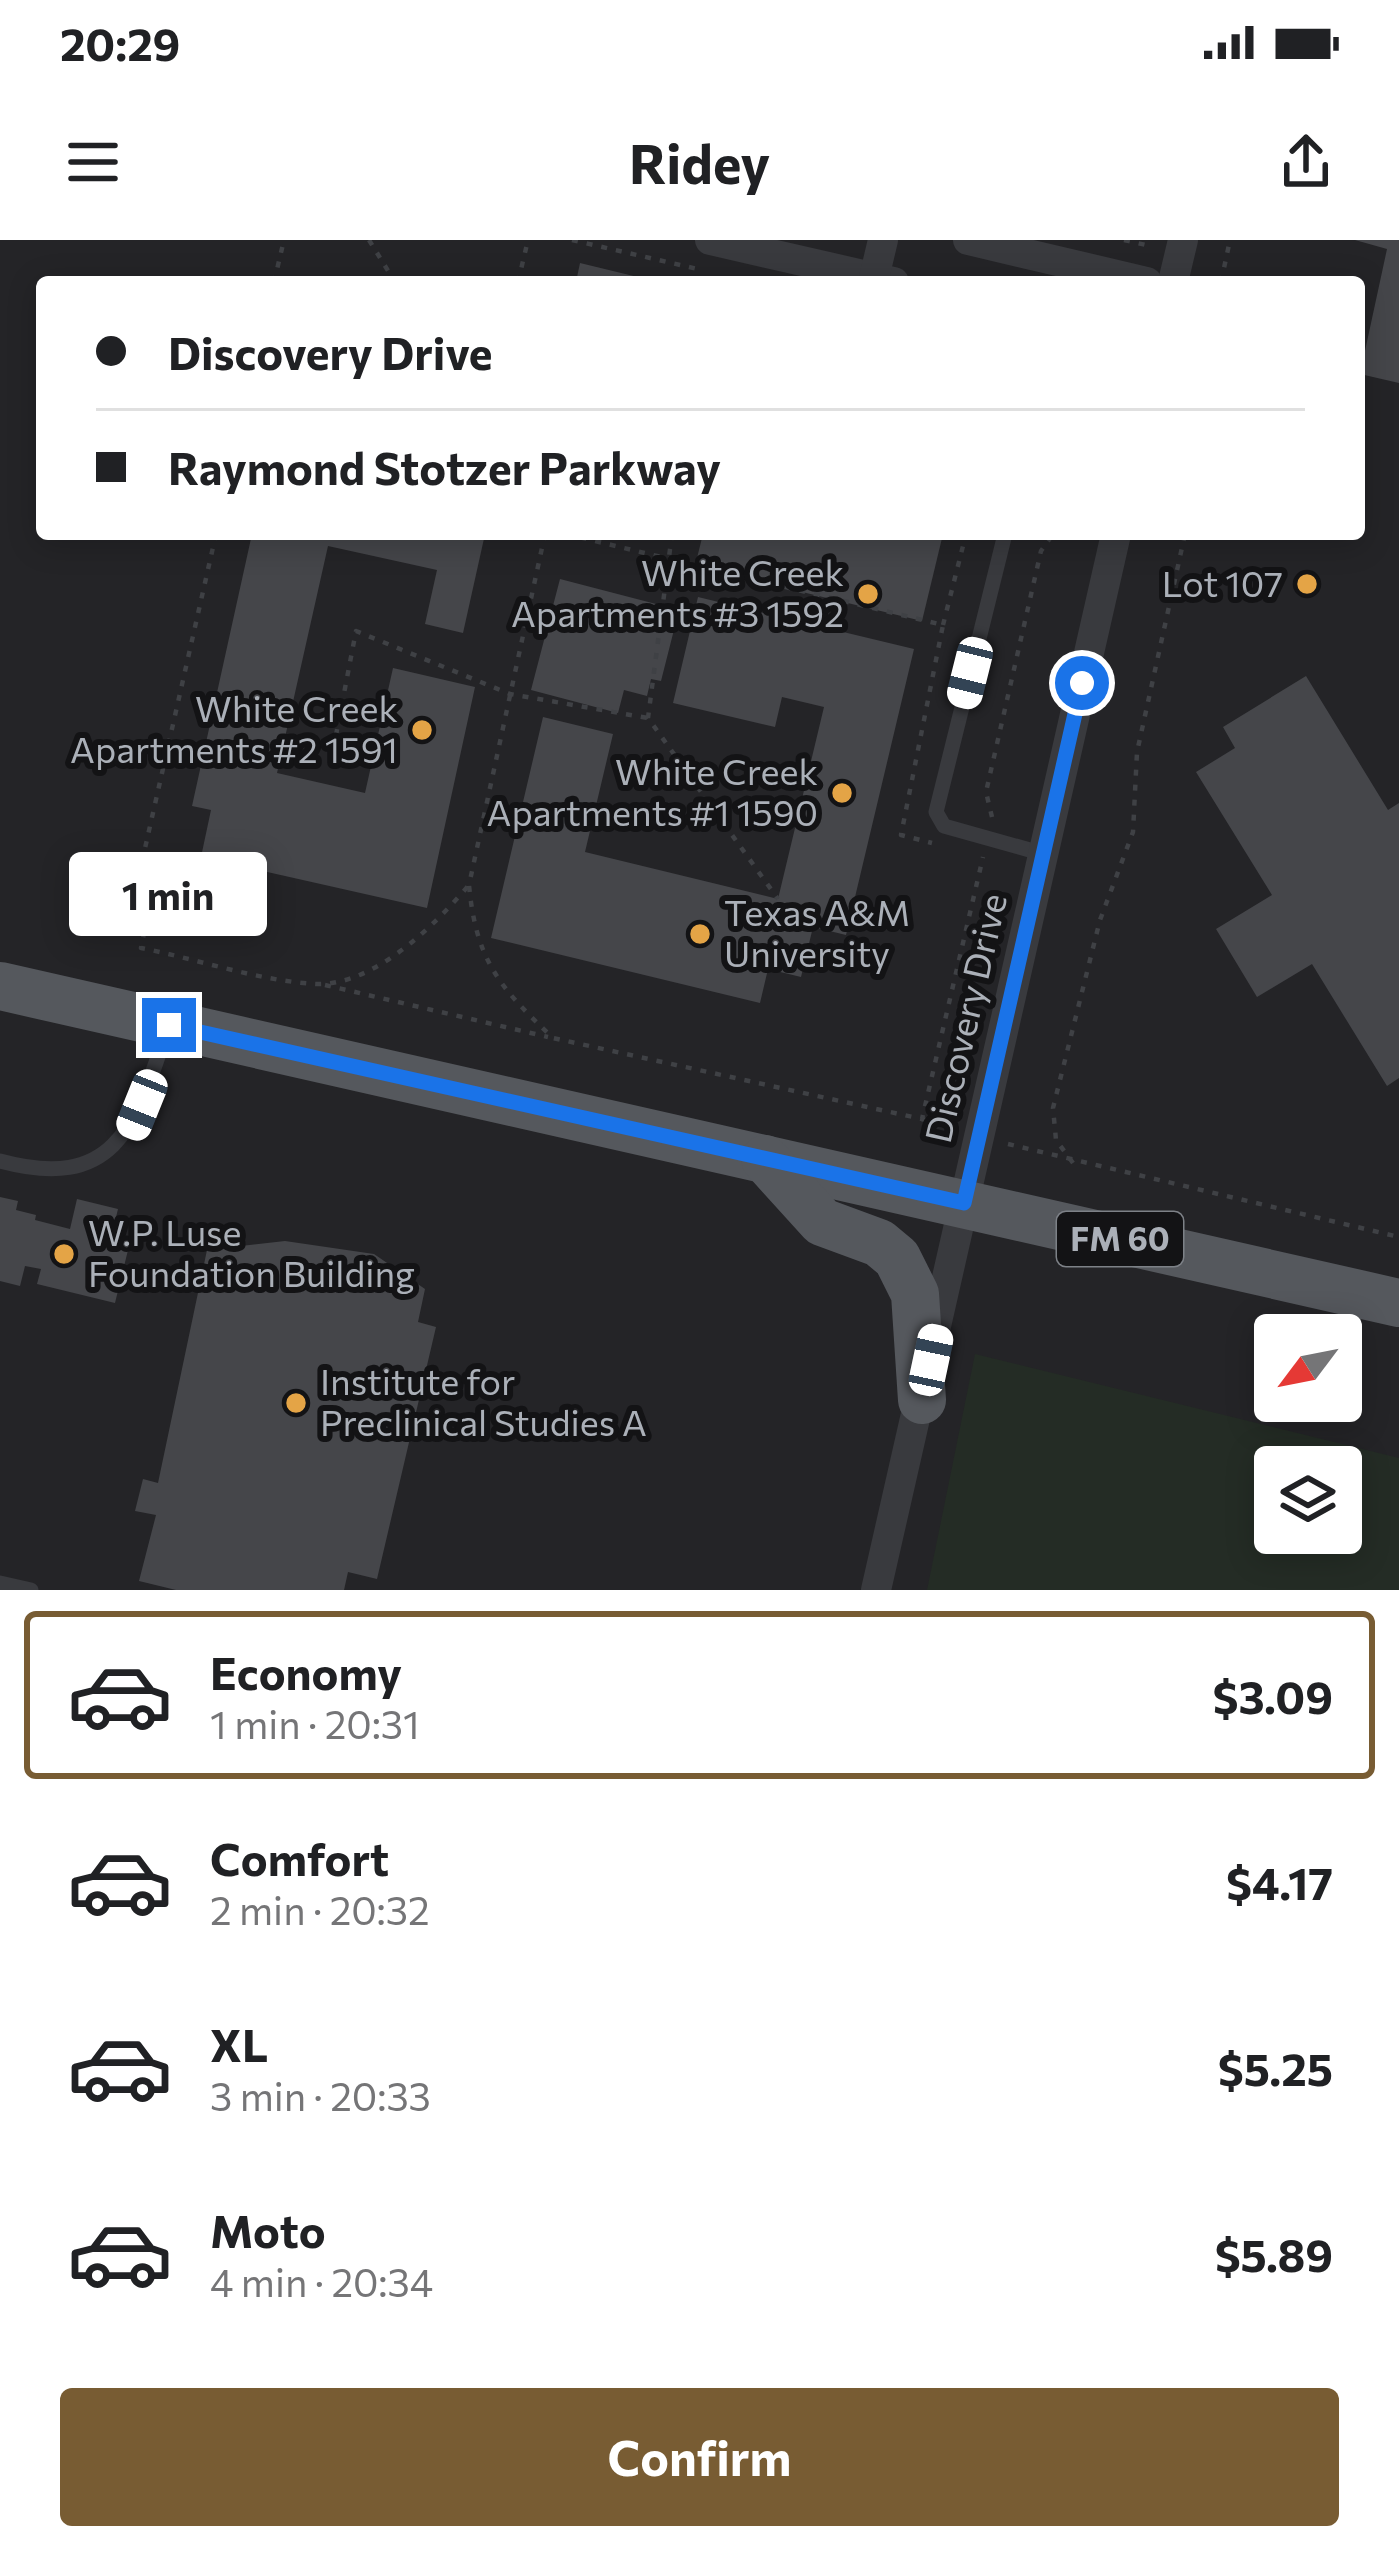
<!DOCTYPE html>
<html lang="en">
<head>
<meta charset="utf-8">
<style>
	body { margin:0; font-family:Commissioner,sans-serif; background:#f6f6f6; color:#202124; height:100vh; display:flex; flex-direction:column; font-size:45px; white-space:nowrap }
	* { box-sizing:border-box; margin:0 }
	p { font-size:39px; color:#757577 }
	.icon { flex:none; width:66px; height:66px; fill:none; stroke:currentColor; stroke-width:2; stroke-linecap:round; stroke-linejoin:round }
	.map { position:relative; height:1350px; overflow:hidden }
	.drawer { display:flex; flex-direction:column; background:#fff; flex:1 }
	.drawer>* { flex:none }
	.guide { position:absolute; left:36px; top:36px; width:1329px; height:264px; border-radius:12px; box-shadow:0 6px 30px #0003; display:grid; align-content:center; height:264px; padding:0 60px; background:#fff }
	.needle { width:78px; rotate:238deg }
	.controls { position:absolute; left:1254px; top:1074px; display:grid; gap:24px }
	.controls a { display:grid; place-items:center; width:108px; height:108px; border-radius:12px; background:#fff; box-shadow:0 6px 30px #0003; font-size:60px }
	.end { position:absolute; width:54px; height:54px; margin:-27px; border:15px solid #1a73e8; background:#fff; box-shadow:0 0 0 6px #fff }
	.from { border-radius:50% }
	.bubble { position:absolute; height:84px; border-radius:12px; background:#fff; box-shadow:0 6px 30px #0003; font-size:39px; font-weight:700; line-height:84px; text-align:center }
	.car { position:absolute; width:36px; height:72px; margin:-36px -18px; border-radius:15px; box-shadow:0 0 9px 3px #0007; background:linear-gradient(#fff 24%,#345 0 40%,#fff 0 76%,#345 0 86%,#fff 0) }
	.guide b { display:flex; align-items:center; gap:42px; height:114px; font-size:45px }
	.guide b+b { border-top:3px solid #e0e0e0 }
	.guide i { width:30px; height:30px; background:#202124 }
	ul { padding:21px 0 0; list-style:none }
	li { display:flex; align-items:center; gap:36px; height:168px; margin:0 24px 18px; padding:0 36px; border:6px solid transparent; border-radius:12px }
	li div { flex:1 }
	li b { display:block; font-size:45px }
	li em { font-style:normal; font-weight:700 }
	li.on { border-color:#785c33 }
	li>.icon { width:108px; height:108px; stroke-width:1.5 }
	.primary-button { display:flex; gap:24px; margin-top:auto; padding:24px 60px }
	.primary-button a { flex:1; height:138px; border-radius:12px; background:#785c33; color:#fff; font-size:48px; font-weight:700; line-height:138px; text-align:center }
	.status { display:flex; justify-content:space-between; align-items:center; height:84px; padding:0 60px; background:#fff; direction:ltr }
	.status svg { height:33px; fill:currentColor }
	header { display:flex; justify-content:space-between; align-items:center; height:156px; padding:0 60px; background:#fff; font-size:54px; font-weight:700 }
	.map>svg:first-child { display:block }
</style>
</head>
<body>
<div class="status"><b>20:29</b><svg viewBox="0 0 49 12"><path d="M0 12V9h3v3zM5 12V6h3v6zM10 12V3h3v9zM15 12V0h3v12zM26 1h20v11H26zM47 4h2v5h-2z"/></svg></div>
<header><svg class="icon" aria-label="menu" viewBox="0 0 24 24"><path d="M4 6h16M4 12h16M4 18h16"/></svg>Ridey<svg class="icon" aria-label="share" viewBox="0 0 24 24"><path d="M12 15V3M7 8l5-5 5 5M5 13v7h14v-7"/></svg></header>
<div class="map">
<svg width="1399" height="1350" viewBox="0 0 1399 1350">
	<rect width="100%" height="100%" fill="#18181a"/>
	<!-- built -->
	<path fill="#242427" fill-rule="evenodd" d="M0,0H1399V1350H0ZM42,42H1359V294H42ZM1275,1095H1341V1161H1275ZM1275,1227H1341V1293H1275Z"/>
	<!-- green -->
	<path fill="#242c25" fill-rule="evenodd" d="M975,1114L1399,1218V1350H927ZM1275,1227H1341V1293H1275Z"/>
	<!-- building -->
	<g fill="#45464a">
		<polygon points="1355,0 1399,0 1399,143 1360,134 1387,9"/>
		<polygon points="580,23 650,40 650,42 576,42"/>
		<polygon points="252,294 485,294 463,393 425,384 437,330 328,306 277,533 365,553 393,428 475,447 427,668 201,617 211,570 192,566"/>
		<polygon points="703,294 943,294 922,381 695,326"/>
		<polygon points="560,339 679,370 661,441 651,439 647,456 624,450 618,473 531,450"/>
		<polygon points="698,357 914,409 846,695 813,687 801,737 768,729 760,763 491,698 543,477 613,494 585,612 778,659 824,467 782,457 775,487 673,463"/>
		<polygon points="1306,436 1388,570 1399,563 1399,838 1387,846 1312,724 1257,757 1216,689 1272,655 1196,532 1235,508 1223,487"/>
		<polygon points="0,957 18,961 16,970 36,975 35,980 70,989 77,959 118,969 111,998 130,1002 115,1063 37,1044 41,1029 25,1026 20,1046 0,1041"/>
		<polygon points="285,1001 374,1014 425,1049 418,1082 436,1087 377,1339 348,1332 344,1350 176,1350 139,1341 156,1275 135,1271 143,1239 158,1243 207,1010"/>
	</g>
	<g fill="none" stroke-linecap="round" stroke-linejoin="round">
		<!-- path -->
		<g stroke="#3f4145" stroke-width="4.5" stroke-dasharray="6 9" stroke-linecap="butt">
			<polyline points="369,0 395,42"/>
			<polyline points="572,0 702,30"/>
			<polyline points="1124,0 1146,5"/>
			<polyline points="274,42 284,0"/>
			<polyline points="518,42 528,0"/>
			<polyline points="1221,42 1230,0"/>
			<path d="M216,294L127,688L144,693L141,708C197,719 259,741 316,744C374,746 435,685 469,645"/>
			<path d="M545,294L469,645C476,720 499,747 553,798L922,879L983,617"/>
			<polyline points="566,294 943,385 901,595 932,603"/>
			<polyline points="672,294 648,478 778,659"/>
			<polyline points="943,385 966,294"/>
			<polyline points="336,495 356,391 510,454 648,478"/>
			<polyline points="992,577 986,552 1041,311 1053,294"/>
			<polyline points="325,745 548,797"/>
			<polyline points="922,879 951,888"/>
			<polyline points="1008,904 1399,997"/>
			<polyline points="1073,923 1056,900 1053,868 1100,680 1133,592 1137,512 1185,294"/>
		</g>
		<!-- lane -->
		<g stroke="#393a3e" stroke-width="15">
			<polyline points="1005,294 936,572 944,586 1044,614"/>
			<path d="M0,921C118,953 136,882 167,790"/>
			<polyline points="0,1343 31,1350"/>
		</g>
		<!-- street -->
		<g stroke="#393a3e" stroke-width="30">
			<polyline points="710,0 894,42"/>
			<polyline points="968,0 1147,42"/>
			<polyline points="874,38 883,0"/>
			<polyline points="1173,42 1183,0"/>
			<polyline points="876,1350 1116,294"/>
		</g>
		<!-- primary -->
		<g stroke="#55585d" stroke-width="48">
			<polyline points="0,746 1399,1063"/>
			<polyline points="765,919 822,982 879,1003 897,1018 915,1054 922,1160"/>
		</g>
	</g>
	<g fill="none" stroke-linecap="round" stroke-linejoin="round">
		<!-- route -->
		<polyline stroke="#1a73e8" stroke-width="15" points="169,785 964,963 1082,443"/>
	</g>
	<!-- markers -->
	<g fill="#e4a446" stroke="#131315" stroke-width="4.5">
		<circle cx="1307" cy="344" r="12"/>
		<circle cx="868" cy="354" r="12"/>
		<circle cx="422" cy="490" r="12"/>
		<circle cx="842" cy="553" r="12"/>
		<circle cx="700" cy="694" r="12"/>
		<circle cx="64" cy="1014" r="12"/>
		<circle cx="296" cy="1163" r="12"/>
	</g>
	<g text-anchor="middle" stroke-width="12" stroke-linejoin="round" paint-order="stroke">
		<!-- shield labels -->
		<rect fill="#131315" stroke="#7d8187" stroke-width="3" x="1057" y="972" width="126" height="54" rx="9"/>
		<g font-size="33" font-weight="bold" fill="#abb0b8">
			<text x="1120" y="1011">FM 60</text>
		</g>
		<!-- poi labels -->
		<g font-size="36" fill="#abb0b8" stroke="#131315" text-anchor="end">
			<text x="844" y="346">White Creek<tspan x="844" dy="41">Apartments #3 1592</tspan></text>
			<text x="1283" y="357">Lot 107</text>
			<text x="398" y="482">White Creek<tspan x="398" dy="41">Apartments #2 1591</tspan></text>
			<text x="818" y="545">White Creek<tspan x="818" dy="41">Apartments #1 1590</tspan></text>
			<text x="724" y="686" text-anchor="start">Texas A&amp;M<tspan x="724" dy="41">University</tspan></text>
			<text x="88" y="1006" text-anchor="start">W.P. Luse<tspan x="88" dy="41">Foundation Building</tspan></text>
			<text x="320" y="1155" text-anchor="start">Institute for<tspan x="320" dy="41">Preclinical Studies A</tspan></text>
		</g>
		<!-- street labels -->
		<g font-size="36" fill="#abb0b8" stroke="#131315">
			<text transform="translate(966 778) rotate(-77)" y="13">Discovery Drive</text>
		</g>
	</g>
</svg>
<div class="controls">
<a><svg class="needle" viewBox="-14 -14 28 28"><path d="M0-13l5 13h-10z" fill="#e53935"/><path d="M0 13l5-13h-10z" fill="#757577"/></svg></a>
<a><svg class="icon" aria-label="layers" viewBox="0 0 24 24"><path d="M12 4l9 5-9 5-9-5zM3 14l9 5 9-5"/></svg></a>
</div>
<i class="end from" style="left:1082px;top:443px"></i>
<i class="end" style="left:169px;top:785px"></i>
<div class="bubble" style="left:69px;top:612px;width:198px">1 min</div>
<i class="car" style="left:970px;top:433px;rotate:194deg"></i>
<i class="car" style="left:142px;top:865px;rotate:202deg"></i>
<i class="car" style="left:931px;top:1120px;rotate:12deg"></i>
<div class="guide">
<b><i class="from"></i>Discovery Drive</b>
<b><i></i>Raymond Stotzer Parkway</b>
</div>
</div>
<section class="drawer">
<ul>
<li class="on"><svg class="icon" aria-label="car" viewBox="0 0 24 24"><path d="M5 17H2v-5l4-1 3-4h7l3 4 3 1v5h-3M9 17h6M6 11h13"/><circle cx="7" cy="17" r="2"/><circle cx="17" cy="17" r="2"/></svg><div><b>Economy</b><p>1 min · 20:31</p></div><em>$3.09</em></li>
<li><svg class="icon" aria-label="car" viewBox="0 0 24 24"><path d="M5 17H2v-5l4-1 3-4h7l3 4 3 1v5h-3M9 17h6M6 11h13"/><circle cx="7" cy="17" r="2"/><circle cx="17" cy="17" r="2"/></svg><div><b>Comfort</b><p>2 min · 20:32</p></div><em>$4.17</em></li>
<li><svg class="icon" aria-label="car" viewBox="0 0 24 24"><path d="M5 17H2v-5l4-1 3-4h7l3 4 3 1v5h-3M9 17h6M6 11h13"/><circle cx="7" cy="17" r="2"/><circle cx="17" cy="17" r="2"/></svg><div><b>XL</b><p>3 min · 20:33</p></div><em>$5.25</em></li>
<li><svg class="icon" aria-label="car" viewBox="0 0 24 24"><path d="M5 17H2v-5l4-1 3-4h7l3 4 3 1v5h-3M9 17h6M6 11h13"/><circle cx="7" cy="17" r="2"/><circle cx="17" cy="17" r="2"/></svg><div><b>Moto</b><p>4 min · 20:34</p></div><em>$5.89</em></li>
</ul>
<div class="primary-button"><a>Confirm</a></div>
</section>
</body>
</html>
